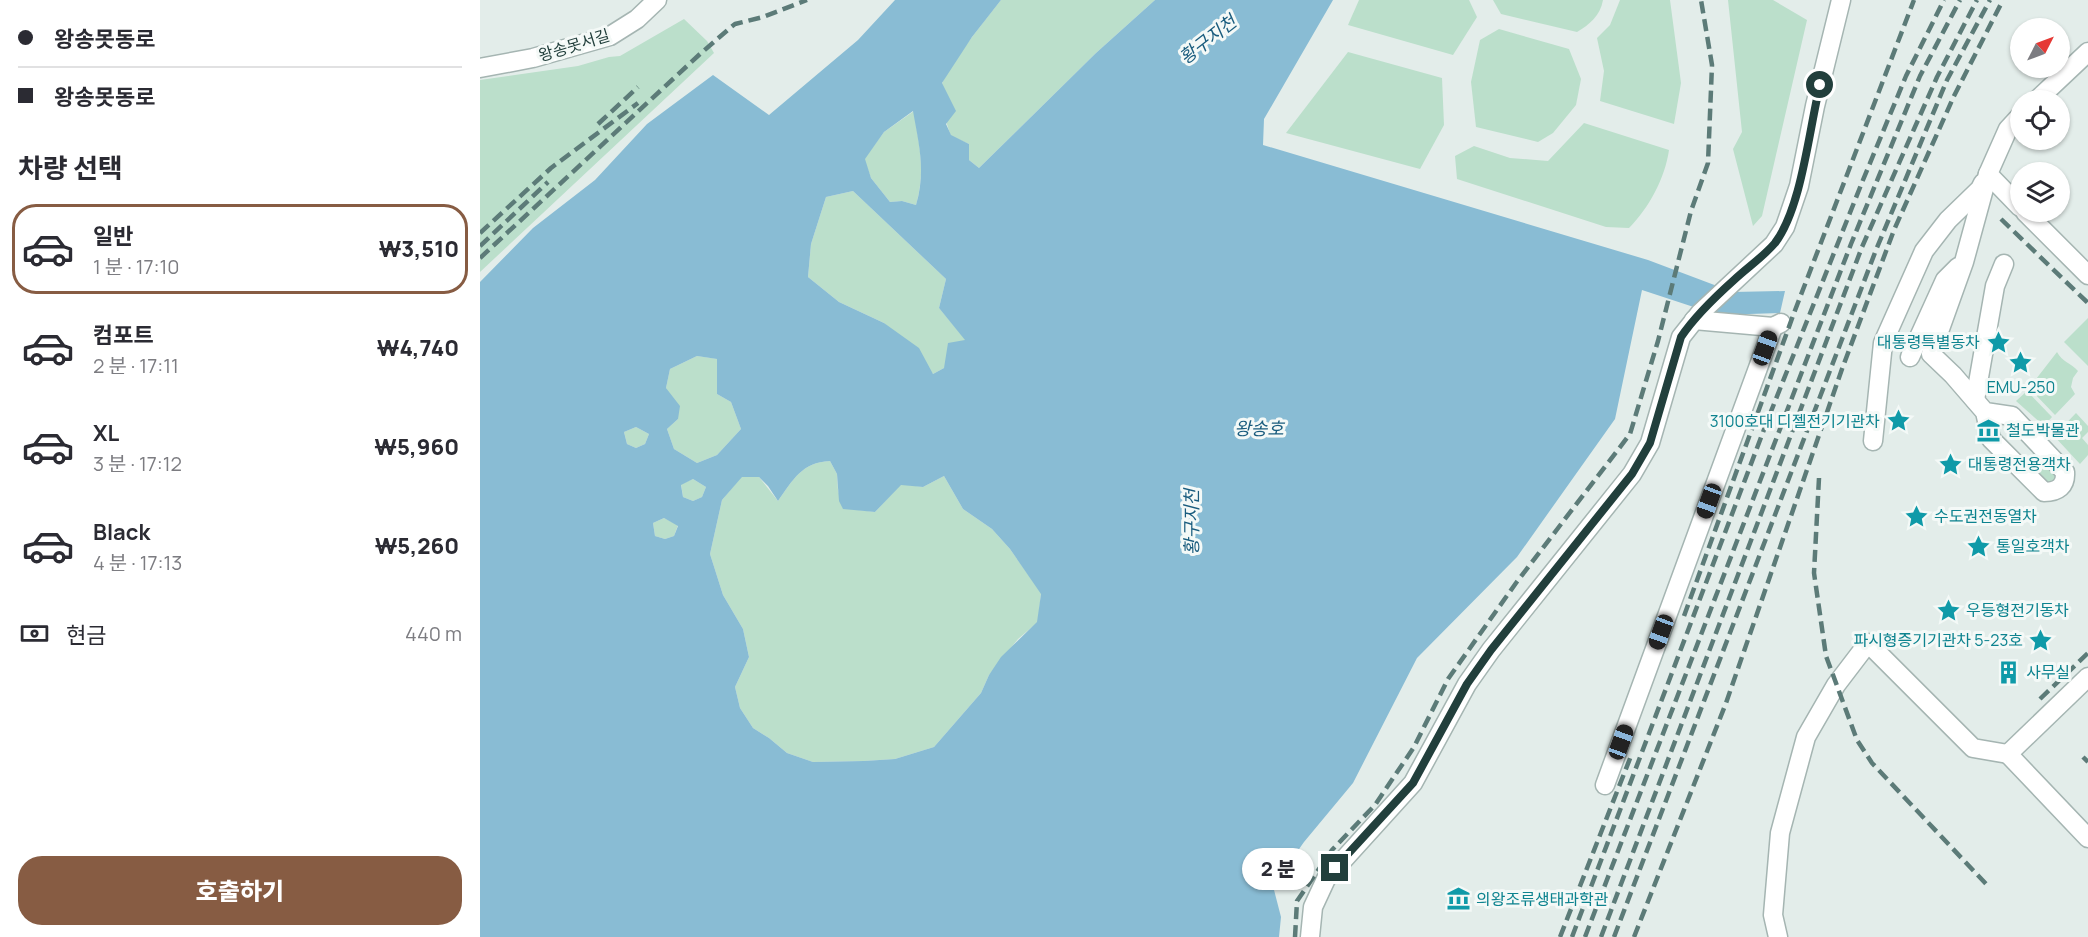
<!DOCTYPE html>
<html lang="ko">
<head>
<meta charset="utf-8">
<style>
	body { margin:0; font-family:Manrope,"Noto Sans KR",sans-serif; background:#f2f2f3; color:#2b2b33; height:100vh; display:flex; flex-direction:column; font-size:22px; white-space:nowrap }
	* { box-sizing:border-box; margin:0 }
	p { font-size:20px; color:#7c7c81 }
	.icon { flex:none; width:33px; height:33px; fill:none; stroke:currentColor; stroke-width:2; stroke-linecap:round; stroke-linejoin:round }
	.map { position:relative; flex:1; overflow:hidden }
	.panel { display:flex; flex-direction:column; background:#fff; width:480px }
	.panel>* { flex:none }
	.top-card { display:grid; align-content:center; height:132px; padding:0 18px; background:#fff }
	.needle { width:39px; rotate:48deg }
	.tools { position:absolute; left:1530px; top:18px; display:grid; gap:12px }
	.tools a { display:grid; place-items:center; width:60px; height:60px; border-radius:50%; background:#fff; box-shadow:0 2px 4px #0004; font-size:30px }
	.end { position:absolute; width:27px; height:27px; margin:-14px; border:8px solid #223f3c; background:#fff; box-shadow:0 0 0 3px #fff }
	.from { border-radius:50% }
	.bubble { position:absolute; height:42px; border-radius:21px; background:#fff; box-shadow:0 2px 4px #0004; font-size:20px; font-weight:800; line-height:42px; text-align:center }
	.car { position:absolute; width:18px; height:36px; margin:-18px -9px; border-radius:8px; box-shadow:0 0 4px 2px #0007; background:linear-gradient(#222 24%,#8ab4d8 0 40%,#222 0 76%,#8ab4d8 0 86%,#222 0) }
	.top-card b { display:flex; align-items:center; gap:21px; height:57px; font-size:22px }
	.top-card b+b { border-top:2px solid #e1e1e2 }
	.top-card i { width:15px; height:15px; background:#2b2b33 }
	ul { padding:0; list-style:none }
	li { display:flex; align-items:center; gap:18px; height:90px; margin:0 12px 9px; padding:0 6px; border:3px solid transparent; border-radius:24px }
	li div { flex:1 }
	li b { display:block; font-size:22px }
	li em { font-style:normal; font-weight:800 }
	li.active { border-color:#875c43 }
	li>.icon { width:54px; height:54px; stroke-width:1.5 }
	h2 { padding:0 18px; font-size:27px; line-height:72px }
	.pay { display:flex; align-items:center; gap:15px; height:66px; padding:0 18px; font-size:22px }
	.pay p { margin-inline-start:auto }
	.button { display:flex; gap:12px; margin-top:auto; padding:12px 18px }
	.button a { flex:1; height:69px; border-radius:24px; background:#875c43; color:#fff; font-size:24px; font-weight:800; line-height:69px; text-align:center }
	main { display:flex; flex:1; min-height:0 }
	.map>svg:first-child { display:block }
</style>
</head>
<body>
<main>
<section class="panel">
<div class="top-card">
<b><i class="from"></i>왕송못동로</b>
<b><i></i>왕송못동로</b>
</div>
<h2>차량 선택</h2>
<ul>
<li class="active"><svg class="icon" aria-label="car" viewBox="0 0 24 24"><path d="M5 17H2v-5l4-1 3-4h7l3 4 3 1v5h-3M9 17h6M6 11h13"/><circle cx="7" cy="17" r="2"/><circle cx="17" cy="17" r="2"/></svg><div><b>일반</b><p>1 분 · 17:10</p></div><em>₩3,510</em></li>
<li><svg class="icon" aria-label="car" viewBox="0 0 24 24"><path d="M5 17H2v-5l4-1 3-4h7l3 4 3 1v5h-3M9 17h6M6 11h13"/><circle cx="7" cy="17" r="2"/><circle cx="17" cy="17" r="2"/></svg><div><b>컴포트</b><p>2 분 · 17:11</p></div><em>₩4,740</em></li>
<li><svg class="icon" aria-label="car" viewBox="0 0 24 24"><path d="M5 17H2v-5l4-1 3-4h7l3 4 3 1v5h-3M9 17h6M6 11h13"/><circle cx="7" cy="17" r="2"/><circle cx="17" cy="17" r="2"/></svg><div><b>XL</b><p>3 분 · 17:12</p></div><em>₩5,960</em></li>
<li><svg class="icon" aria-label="car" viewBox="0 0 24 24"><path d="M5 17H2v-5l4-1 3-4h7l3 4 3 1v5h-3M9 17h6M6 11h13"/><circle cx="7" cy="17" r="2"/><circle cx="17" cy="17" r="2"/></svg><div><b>Black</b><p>4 분 · 17:13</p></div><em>₩5,260</em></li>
</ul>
<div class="pay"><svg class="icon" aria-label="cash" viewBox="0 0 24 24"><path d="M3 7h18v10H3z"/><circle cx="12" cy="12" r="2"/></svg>현금<p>440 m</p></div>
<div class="button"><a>호출하기</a></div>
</section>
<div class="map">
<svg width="1608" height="937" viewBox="0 0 1608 937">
	<rect width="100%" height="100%" fill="#e3edea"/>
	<!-- green -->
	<g fill="#bbdfcb">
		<path d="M521,0H675L616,53L499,168L489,160V144L471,136C465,121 461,100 462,85C464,71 510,14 521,0Z"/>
		<polygon points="879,0 989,0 997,17 973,55 868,25"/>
		<path d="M1013,0H1123C1120,16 1110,24 1097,32L1021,14Z"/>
		<polygon points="1140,0 1190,0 1201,83 1194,124 1120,101 1124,71 1117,38 1130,25"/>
		<polygon points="1248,0 1293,0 1327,20 1282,216 1273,226 1253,149 1262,132"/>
		<polygon points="204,19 227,41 234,53 0,272 0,80 98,66 129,57 140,56"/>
		<polygon points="1019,29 1089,49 1101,79 1096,105 1073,133 1058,142 996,127 991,82 1000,40"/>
		<polygon points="868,52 962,78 964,125 940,169 806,133"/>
		<path d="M434,111C439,145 446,171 436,205L422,201L410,202L391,178L384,159L404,132Z"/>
		<path d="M1104,123L1189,150C1185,178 1169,208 1149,228L1126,227L977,179L975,156L994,146L1030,158L1068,161Z"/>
		<polygon points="373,191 466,279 459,308 486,340 464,368 453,374 404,323 359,302 328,277 331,244 346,197"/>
		<polygon points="1608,318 1608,366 1584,342"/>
		<path d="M1577,352C1582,362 1591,363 1598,371L1593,378L1591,387L1595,394L1575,415L1549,388Z"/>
		<polygon points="217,356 238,359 237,394 251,402 261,429 237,455 217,463 194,449 187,429 198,419 186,388 190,369"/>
		<polygon points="1547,391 1572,417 1564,426 1536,401"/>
		<polygon points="1596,413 1608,426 1608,432 1602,438 1608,445 1608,455 1600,464 1574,436"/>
		<polygon points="156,427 169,434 165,444 156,448 147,444 144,432"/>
		<path d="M1556,450L1576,473C1576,480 1573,482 1567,484L1544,463Z"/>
		<path d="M350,461L357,474L358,490L363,508L395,512L421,484L443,487L464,476L483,509L512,529L530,549L561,593L558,622L538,639L509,675L501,693L454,747L415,759L384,761L333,762L307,753L289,738L273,728L260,708L255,687L269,657L263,629L243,595L230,554L242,500L262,476L279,477L298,501C313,480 322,462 350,461Z"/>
		<polygon points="213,479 226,487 222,497 213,501 203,497 201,484"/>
		<polygon points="184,518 198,525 194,536 185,539 175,536 173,523"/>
	</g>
	<!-- water -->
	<path fill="#89bcd4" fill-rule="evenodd" d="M415,0H521L492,37L462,83L476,111L466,124L471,135L489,144V160L499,168L616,53L675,0H853L784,119L783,145L1168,260L1253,292L1305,291L1300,313L1238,315L1162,290L1135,419L1037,557L937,658L873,783L824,842L793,886L801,917L799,937H0V282L53,228L115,180L167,124L233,75L289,115L378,40ZM433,111C439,145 446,171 436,205L422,201L410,202L391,178L385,159L404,132ZM373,191L466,279L459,308L485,340L468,343L464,368L453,374L439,348L404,323L359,302L328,277L331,244L346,197ZM217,356L237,359V394L251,402L261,429L237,455L217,463L194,449L187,429L198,419L200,406L186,388L190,369ZM156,427L169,434L165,444L156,448L147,444L144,432ZM350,461L357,474L359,501L363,509L395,512L421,485L443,487L464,476L483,509L512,529L530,549L561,594L557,622L521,657L509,675L501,693L454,747L415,759L384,761L333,762L307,753L289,738L273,728L260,708L255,687L269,657L263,629L243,595L230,554L242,500L262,477H279L288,486L298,501C313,480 322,462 350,461ZM213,479L226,487L222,497L213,501L203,497L201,485ZM184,518L198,526L194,536L185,539L175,536L173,523Z"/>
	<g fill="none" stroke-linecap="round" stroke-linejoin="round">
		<defs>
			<g id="minor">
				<polyline points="0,68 53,58 130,36 157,19 177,0"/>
				<polyline points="1557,100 1608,52"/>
				<polyline points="1540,116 1528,129 1508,174 1540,207"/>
				<polyline points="1545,212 1608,275"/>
				<polyline points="1214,320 1293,327 1301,323"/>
				<polyline points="1430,357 1465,280 1478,267"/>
				<polyline points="1495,400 1515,286 1524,264"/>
				<path d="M1505,412L1532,416L1585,472C1586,486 1578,492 1564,492L1511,439L1505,412L1473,375L1451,354L1484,262L1508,174"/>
				<polyline points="1393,441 1403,343 1444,251 1468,220 1500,189 1503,183"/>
				<polyline points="1528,754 1608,838"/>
				<polyline points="1528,754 1608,677"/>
				<polyline points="1125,785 1293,327"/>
				<polyline points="830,937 833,907 846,879 933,783 987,684 1011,650 1152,474 1170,443 1201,337 1220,313 1294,244 1305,227 1319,186 1335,106 1361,0"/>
				<polyline points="1298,937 1293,915 1300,833 1326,737 1356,685 1388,643 1493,748 1528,754"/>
			</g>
		</defs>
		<!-- minor casing -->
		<use href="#minor" stroke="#a5b5b2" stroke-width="21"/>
		<!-- minor -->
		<use href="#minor" stroke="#fff" stroke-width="18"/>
		<!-- rail -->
		<g stroke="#5c7b78" stroke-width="4.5" stroke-dasharray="12 6" stroke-linecap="butt">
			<polyline points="118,124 158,87"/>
			<polyline points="1521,219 1608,303"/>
			<polyline points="0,233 71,168 158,103"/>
			<polyline points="0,246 68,182"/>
			<polyline points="0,258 220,54 250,28 255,24 283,17 327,0"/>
			<polyline points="1339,478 1334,573 1346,656 1377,740 1392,763 1507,885"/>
			<polyline points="1204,616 1314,313 1434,0"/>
			<polyline points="1560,699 1608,653"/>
			<polyline points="1603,757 1608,762"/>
			<polyline points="815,937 817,901 852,850 895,805 934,747 968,679 1036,583 1150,434 1178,341 1211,211 1228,163 1232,65 1221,0"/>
			<polyline points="1080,937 1151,756"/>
			<polyline points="1092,937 1288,419 1383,180 1426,76 1464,0"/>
			<polyline points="1105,937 1371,244 1440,76 1480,0"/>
			<polyline points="1121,937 1382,247 1457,77 1497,0"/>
			<polyline points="1134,937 1396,250 1467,80 1510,0"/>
			<polyline points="1154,937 1246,703 1362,369 1414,230 1474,96 1523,0"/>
		</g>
	</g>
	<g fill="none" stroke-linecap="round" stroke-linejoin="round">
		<!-- route -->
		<path stroke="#223f3c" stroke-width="8" d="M855,868L933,783L987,684L1011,650L1152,474L1170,443L1201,337C1215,316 1235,297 1254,280C1268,267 1283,257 1295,243C1322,207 1329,129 1340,85"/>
	</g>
	<!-- icons -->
	<defs>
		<symbol id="sight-bare" viewBox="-9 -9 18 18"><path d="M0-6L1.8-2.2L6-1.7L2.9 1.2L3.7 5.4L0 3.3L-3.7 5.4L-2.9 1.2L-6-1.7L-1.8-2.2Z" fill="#0f9aa8" stroke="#f4f9f7" stroke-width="2.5" paint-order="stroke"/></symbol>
		<symbol id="museum-bare" viewBox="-9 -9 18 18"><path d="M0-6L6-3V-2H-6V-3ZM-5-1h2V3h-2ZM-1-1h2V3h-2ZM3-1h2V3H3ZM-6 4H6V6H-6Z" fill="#0f9aa8" stroke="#f4f9f7" stroke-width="2.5" paint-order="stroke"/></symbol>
		<symbol id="building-bare" viewBox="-9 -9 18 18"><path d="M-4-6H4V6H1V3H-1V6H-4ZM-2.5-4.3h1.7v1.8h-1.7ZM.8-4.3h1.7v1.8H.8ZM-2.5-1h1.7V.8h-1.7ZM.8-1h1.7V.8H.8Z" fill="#0f9aa8" stroke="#f4f9f7" stroke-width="2.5" paint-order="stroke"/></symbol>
	</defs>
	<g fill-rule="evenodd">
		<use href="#sight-bare" x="1502" y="326" width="33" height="33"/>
		<use href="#sight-bare" x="1524" y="346" width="33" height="33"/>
		<use href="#sight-bare" x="1402" y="404" width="33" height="33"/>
		<use href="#museum-bare" x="1492" y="414" width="33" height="33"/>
		<use href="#sight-bare" x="1454" y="448" width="33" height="33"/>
		<use href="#sight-bare" x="1420" y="500" width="33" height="33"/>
		<use href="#sight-bare" x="1482" y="530" width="33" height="33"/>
		<use href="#sight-bare" x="1452" y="594" width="33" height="33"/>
		<use href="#sight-bare" x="1544" y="624" width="33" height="33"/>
		<use href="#building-bare" x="1512" y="656" width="33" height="33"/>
		<use href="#museum-bare" x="962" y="882" width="33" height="33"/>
	</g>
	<g text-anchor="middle" stroke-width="6" stroke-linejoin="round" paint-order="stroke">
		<!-- street labels -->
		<g font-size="16" fill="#223f3c" stroke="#f4f9f7">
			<text transform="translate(94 45) rotate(-17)" y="6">왕송못서길</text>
		</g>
		<!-- culture labels -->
		<g font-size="16" fill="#0d838f" stroke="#f4f9f7" text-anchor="start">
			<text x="1500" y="348" text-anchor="end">대통령특별동차</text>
			<text x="1541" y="393" text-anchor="middle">EMU-250</text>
			<text x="1400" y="427" text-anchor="end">3100호대 디젤전기기관차</text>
			<text x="1526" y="436">철도박물관</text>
			<text x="1488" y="470">대통령전용객차</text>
			<text x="1454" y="522">수도권전동열차</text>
			<text x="1516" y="552">통일호객차</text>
			<text x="1486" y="616">우등형전기동차</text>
			<text x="1543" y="646" text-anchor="end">파시형증기기관차 5-23호</text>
			<text x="1546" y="678">사무실</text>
			<text x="996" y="905">의왕조류생태과학관</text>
		</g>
		<!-- water labels -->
		<g font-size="18" font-style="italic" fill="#195c7e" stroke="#f4f9f7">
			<text transform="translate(728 40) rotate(-38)" y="6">황구지천</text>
			<text x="779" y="435">왕송호</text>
			<text transform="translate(712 522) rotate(-90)" y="6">황구지천</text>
		</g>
	</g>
</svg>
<div class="tools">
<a><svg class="needle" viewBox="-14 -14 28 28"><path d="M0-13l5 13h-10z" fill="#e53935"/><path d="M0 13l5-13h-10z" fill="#7c7c81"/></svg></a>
<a><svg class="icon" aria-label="locate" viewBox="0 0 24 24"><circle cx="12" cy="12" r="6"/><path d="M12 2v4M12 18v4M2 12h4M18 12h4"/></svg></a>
<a><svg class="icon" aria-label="layers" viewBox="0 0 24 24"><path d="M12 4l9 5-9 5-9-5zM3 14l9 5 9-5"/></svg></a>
</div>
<i class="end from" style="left:1340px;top:85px"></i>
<i class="end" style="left:855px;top:868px"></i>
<div class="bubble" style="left:762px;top:848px;width:72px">2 분</div>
<i class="car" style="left:1285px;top:348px;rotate:20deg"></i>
<i class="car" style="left:1229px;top:501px;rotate:200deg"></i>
<i class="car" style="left:1181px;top:632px;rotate:200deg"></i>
<i class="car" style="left:1141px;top:742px;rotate:20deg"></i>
</div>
</main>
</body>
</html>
